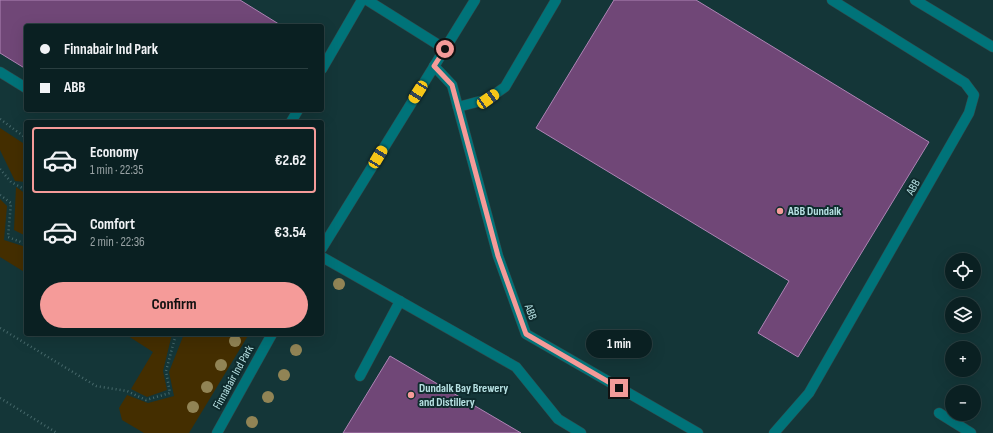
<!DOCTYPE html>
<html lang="en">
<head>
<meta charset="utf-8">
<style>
	body { margin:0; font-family:"Sofia Sans Condensed",sans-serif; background:#182d2f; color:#f1f3f6; height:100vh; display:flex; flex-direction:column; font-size:15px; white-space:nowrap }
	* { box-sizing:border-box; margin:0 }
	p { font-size:13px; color:#99a3a5 }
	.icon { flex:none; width:22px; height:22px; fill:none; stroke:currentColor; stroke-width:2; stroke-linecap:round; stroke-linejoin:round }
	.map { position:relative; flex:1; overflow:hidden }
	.sheet { position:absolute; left:24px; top:120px; width:300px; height:216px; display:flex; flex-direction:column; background:#0a2022; border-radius:4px; box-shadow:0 4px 16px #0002,0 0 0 1px #2a3e40 }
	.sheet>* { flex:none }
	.hud { position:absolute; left:24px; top:24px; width:300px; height:88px; border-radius:4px; box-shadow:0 4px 16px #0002,0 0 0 1px #2a3e40; display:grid; align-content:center; height:88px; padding:0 16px; background:#0a2022 }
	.controls { position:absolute; left:945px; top:253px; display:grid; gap:8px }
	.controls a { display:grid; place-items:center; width:36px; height:36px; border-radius:50%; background:#0a2022; box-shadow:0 4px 16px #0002,0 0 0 1px #2a3e40; font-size:20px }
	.end { position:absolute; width:18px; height:18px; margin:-9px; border:5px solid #f59b99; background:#111; box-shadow:0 0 0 2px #111 }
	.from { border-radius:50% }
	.bubble { position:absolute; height:28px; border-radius:14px; background:#0a2022; box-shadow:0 4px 16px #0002,0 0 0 1px #2a3e40; font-size:13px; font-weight:700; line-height:28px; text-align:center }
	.car { position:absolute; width:12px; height:24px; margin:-12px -6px; border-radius:5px; box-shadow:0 0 3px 1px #0007; background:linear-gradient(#f5c518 24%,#345 0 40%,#f5c518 0 76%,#345 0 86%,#f5c518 0) }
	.hud b { display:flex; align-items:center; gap:14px; height:38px; font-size:15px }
	.hud b+b { border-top:1px solid #2a3e40 }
	.hud i { width:10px; height:10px; background:#f1f3f6 }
	ul { padding:7px 0 0; list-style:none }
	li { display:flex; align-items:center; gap:12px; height:66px; margin:0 8px 6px; padding:0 8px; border:2px solid transparent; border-radius:4px }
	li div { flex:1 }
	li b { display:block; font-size:15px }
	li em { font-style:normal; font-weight:700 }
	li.current { border-color:#f59b99 }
	li>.icon { width:36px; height:36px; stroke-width:1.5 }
	.button { display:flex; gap:8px; margin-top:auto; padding:8px 16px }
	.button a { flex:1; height:46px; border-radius:24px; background:#f59b99; color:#111; font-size:16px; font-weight:700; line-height:46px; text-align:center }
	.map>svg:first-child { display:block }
</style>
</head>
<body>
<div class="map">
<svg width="993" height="433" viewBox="0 0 993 433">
	<rect width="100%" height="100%" fill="#0e2b2d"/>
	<!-- built -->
	<path fill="#143638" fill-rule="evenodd" d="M0,0H993V433H0ZM26,26H322V110H26ZM26,122H322V334H26ZM952,260H974V282H952ZM952,304H974V326H952ZM952,348H974V370H952ZM952,392H974V414H952Z"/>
	<!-- green -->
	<g fill="#442e00">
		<polygon points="0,128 26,145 26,182 15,181 0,150"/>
		<polygon points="16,187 26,194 26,236 14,230"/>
		<polygon points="0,199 7,206 4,240 26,247 26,273 0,257"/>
		<polygon points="125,334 172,334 163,371 167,390 147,397 131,389 153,352"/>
		<polygon points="184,334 249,334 189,433 144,433 122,420 119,408 127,395 148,403 174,396 169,372"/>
	</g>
	<!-- building -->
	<g fill="#704777" stroke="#ae84b5">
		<polygon points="0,0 240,0 282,26 26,26 26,69 0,53"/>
		<polygon points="614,0 696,0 929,142 798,357 758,333 789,281 536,128"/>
		<polygon points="390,356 521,433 343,433"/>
	</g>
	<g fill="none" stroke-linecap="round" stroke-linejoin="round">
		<defs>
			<g id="lane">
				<polyline points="367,0 445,49"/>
				<polyline points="434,66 452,85 498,256 526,334 698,433"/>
				<polyline points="322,69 362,0"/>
				<polyline points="0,72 26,88"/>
				<polyline points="458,107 488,99 505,87 556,0"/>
				<polyline points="291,122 298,110"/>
				<polyline points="322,248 475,0"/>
				<polyline points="322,257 516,367 558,419 581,433"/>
				<polyline points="360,376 400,301"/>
				<polyline points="939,413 971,433"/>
				<polyline points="217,433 272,334"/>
				<polyline points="774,433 809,393 969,113 974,95 965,83 832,0"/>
			</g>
			<polyline id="street" points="915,0 993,47"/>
		</defs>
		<!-- lane casing -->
		<use href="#lane" stroke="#30494b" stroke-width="11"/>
		<!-- street casing -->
		<use href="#street" stroke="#30494b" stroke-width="11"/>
		<!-- path -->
		<g stroke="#47696b" stroke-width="2.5" stroke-dasharray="1 3" stroke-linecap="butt">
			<polyline points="0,119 26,138"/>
			<polyline points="0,169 11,182 26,190"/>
			<polyline points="0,195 11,203 8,237 26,244"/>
			<polyline points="0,328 96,386 127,391 146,400 170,393 166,371 176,334"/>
			<polyline points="0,398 57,433"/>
		</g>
		<!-- lane -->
		<use href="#lane" stroke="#007379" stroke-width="10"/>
		<!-- street -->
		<use href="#street" stroke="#007379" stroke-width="10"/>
	</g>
	<!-- trees -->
	<g fill="#918455">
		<circle cx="339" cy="284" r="6"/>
		<circle cx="235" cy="341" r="6"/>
		<circle cx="296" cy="350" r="6"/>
		<circle cx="221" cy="365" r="6"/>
		<circle cx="284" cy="375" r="6"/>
		<circle cx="207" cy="387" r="6"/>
		<circle cx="268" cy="397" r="6"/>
		<circle cx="193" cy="407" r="6"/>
		<circle cx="252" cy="422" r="6"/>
	</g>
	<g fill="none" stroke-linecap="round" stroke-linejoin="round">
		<!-- route -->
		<polyline stroke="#f59b99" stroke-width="5" points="445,49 434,66 452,85 498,256 526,334 619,388"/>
	</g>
	<!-- markers -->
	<g fill="#f59b99" stroke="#0e2b2d" stroke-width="1.5">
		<circle cx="780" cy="211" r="4"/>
		<circle cx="411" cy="395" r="4"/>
	</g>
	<g text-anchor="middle" stroke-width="4" stroke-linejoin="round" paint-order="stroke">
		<!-- street labels -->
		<g font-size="12" fill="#b7e1e3" stroke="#0e2b2d">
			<text transform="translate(913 187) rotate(-60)" y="4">ABB</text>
			<text transform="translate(531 312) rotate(70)" y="4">ABB</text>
			<text transform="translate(233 377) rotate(-61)" y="4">Finnabair Ind Park</text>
		</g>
		<!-- poi labels -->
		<g font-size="12" font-weight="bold" fill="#b7e1e3" stroke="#0e2b2d" text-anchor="start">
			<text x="788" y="215">ABB Dundalk</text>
			<text x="419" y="392">Dundalk Bay Brewery<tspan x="419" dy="14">and Distillery</tspan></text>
		</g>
	</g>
</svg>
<div class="controls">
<a><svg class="icon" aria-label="locate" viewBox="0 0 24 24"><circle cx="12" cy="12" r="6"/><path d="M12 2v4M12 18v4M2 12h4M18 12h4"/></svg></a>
<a><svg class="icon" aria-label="layers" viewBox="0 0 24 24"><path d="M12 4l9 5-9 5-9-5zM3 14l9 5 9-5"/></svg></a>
<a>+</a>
<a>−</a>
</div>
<i class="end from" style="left:445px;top:49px"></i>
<i class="end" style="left:619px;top:388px"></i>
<div class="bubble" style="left:586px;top:330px;width:66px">1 min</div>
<i class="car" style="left:418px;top:92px;rotate:212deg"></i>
<i class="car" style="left:488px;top:99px;rotate:55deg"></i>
<i class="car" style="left:378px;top:157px;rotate:31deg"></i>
<div class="hud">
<b><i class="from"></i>Finnabair Ind Park</b>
<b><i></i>ABB</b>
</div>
<section class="sheet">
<ul>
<li class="current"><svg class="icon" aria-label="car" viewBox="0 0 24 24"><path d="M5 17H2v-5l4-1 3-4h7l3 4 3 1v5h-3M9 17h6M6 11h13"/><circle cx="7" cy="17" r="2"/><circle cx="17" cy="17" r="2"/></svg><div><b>Economy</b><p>1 min · 22:35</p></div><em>€2.62</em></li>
<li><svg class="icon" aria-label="car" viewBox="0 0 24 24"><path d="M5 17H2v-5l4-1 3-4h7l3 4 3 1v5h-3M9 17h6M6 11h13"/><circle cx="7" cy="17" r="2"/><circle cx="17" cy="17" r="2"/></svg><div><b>Comfort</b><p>2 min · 22:36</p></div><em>€3.54</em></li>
</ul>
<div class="button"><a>Confirm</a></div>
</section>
</div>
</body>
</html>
